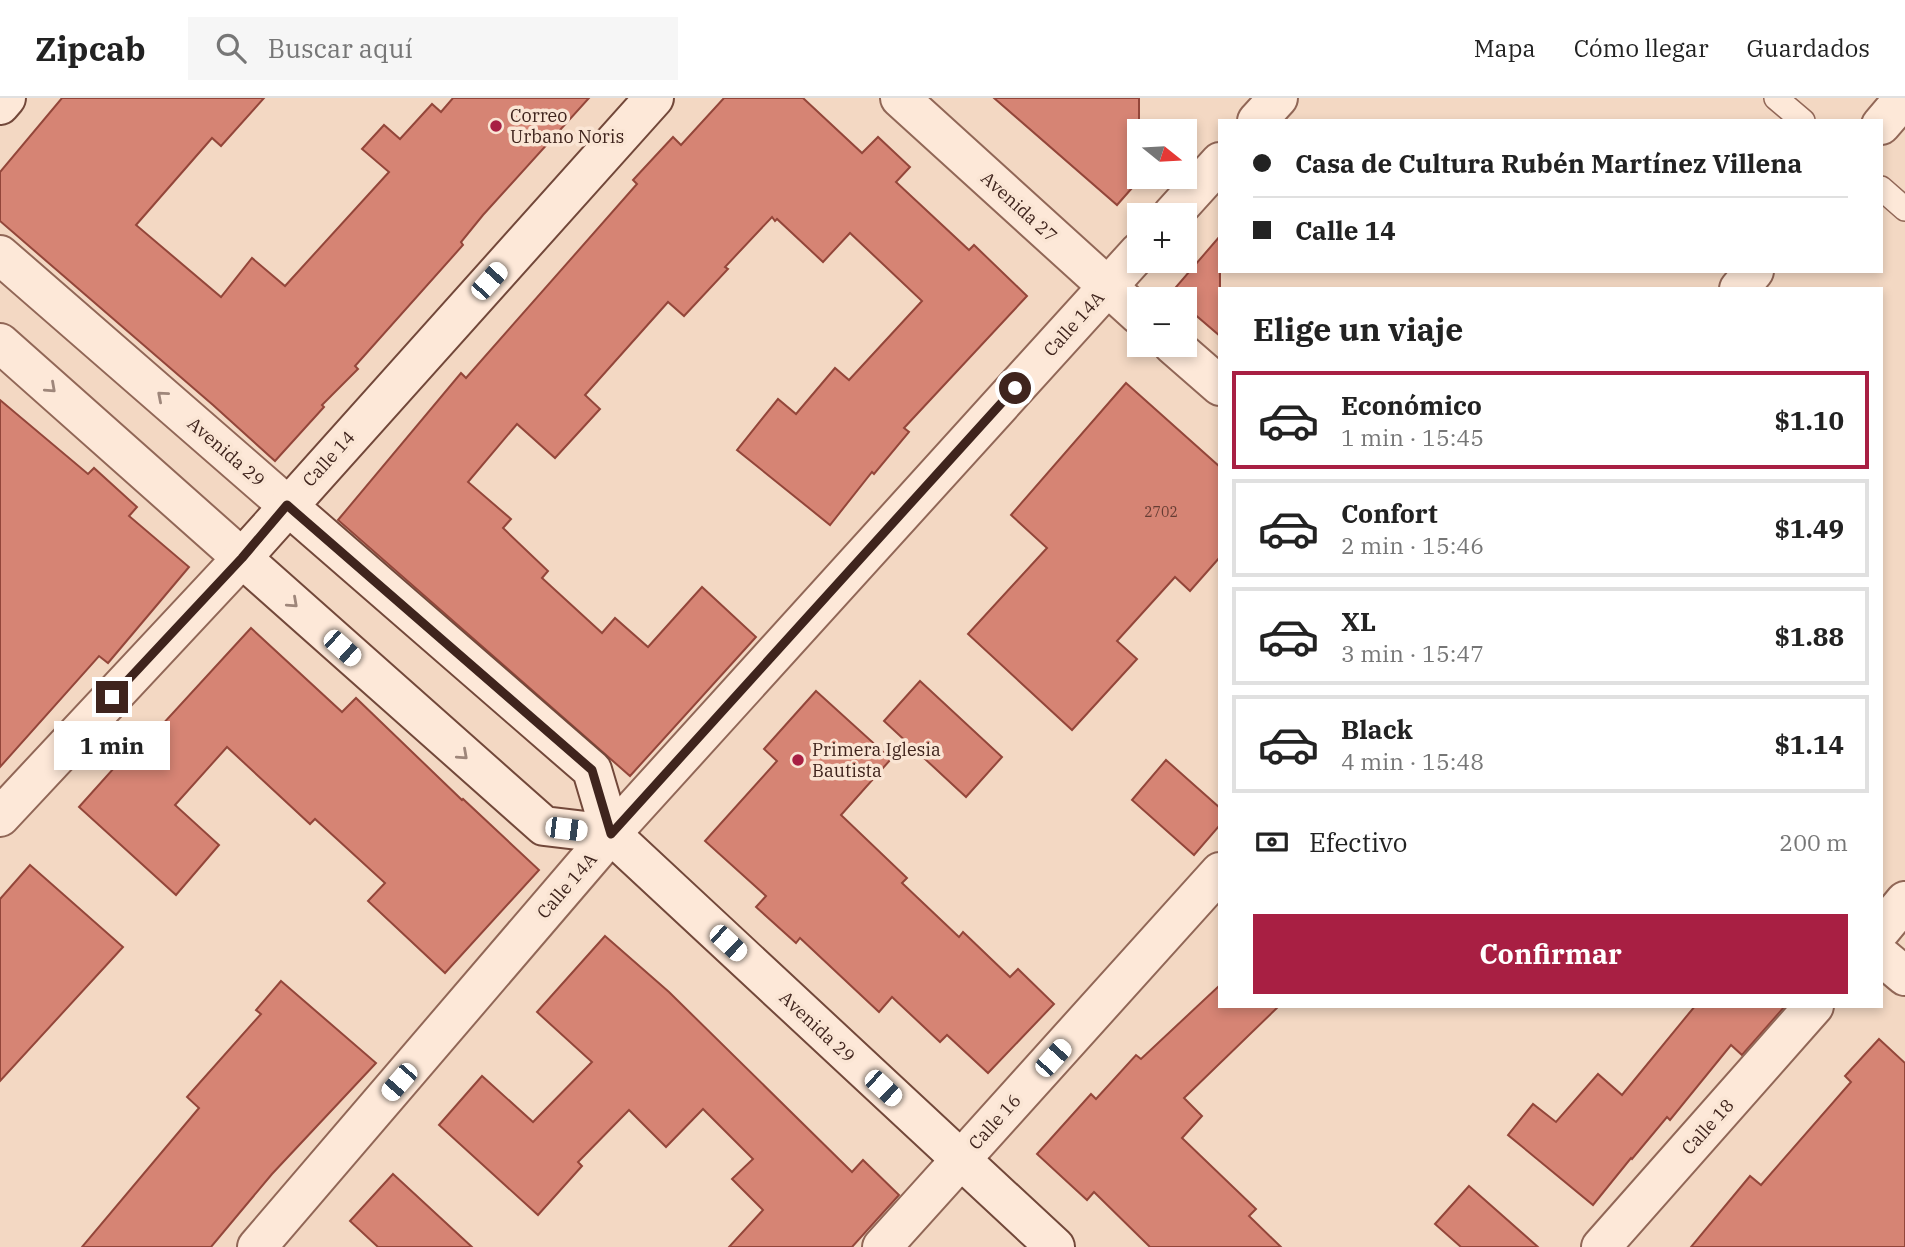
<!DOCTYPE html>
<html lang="es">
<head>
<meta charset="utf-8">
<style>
	body { margin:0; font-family:"IBM Plex Serif",serif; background:#f6f6f6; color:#222; height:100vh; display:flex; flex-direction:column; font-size:26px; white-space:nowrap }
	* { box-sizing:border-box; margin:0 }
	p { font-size:23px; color:#767676 }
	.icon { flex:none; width:38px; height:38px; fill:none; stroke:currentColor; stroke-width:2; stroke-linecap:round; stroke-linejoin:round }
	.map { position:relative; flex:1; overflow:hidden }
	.details { position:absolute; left:1218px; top:189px; width:665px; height:721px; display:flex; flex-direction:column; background:#fff; border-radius:0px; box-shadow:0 4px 10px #0003 }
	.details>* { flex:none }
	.banner { position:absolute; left:1218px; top:21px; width:665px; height:154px; border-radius:0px; box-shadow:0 4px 10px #0003; display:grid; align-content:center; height:154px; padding:0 35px; background:#fff }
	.needle { width:46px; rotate:108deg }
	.buttons { position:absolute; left:1127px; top:21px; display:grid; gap:14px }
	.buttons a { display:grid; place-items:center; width:70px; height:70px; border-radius:0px; background:#fff; box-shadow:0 4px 10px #0003; font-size:35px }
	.end { position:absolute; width:32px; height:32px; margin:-16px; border:9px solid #3f241d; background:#fff; box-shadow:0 0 0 4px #fff }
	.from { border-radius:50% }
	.bubble { position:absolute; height:49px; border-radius:0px; background:#fff; box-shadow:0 4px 10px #0003; font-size:23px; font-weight:700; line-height:49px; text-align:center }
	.car { position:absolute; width:21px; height:42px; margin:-21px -10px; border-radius:9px; box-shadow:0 0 5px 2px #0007; background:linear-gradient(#fff 24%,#345 0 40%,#fff 0 76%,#345 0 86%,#fff 0) }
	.banner b { display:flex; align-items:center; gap:24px; height:66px; font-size:26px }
	.banner b+b { border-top:2px solid #e0e0e0 }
	.banner i { width:18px; height:18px; background:#222 }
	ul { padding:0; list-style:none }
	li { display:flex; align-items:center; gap:21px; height:98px; margin:0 14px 10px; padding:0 21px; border:4px solid #e0e0e0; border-radius:0px }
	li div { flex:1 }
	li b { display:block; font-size:26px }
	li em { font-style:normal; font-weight:700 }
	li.current { border-color:#a81f43 }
	li>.icon { width:63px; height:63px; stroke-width:1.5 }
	h2 { padding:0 35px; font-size:32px; line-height:84px }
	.pay { display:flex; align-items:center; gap:18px; height:77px; padding:0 35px; font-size:26px }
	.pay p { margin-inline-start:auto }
	.button { display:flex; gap:14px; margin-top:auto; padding:14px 35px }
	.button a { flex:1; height:80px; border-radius:0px; background:#a81f43; color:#fff; font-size:28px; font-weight:700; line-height:80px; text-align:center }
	header { display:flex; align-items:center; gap:42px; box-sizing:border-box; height:98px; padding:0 35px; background:#fff; border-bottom:2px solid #e0e0e0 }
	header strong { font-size:33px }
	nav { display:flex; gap:38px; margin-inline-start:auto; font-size:24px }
	.search { width:490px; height:63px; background:#f6f6f6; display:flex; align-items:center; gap:18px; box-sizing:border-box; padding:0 24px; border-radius:0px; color:#767676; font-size:26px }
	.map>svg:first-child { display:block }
</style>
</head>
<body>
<header>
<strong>Zipcab</strong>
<div class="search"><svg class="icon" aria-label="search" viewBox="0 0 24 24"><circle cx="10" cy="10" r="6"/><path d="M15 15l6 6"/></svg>Buscar aquí</div>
<nav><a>Mapa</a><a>Cómo llegar</a><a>Guardados</a></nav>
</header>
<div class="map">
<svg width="1905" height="1149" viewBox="0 0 1905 1149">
	<rect width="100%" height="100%" fill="#f3d8c3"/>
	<!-- building -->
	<g fill="#d68474" stroke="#93463a" stroke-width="2">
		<polygon points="62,0 264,0 221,48 212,40 136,127 221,199 252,160 285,188 389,74 362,51 384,27 400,41 432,6 441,14 453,0 589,0 483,117 461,144 463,147 355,268 358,271 322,307 324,309 275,363 213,307 0,123 0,74"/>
		<polygon points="724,0 803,0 862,55 878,39 910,69 896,84 969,152 974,147 1027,198 904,330 909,334 874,376 872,374 830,427 737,352 778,301 796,316 835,270 849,282 922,203 850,135 823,164 777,121 775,123 772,119 725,169 728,171 684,218 668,204 585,297 600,311 555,360 517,326 468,384 511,421 503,430 548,473 542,480 602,535 615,520 648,549 702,489 756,539 630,678 338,422 461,275 466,280 637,86 633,82 673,39 681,47"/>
		<polygon points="994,0 1139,0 1139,82 1117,107"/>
		<polygon points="1220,138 1220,238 1185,208 1185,201 1177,201 1170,196"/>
		<polygon points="1126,285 1220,369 1220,459 1190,493 1175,479 1117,543 1137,561 1072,632 968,536 1047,450 1011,417"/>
		<polygon points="0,302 88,376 94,370 137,409 129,418 189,469 108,565 99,558 0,669"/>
		<polygon points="251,530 342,614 356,600 462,702 463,701 539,772 445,875 368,803 385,785 315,721 310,726 227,649 175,707 219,747 176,797 79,709 123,660 128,664"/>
		<polygon points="920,583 1002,659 966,699 884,623"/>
		<polygon points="816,593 891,661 841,717 907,780 902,785 959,839 963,834 1010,879 1018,871 1054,906 988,975 947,937 940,944 892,899 879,914 800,840 796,845 756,809 766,798 705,743 777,663 764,651"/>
		<polygon points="1166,662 1220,710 1220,727 1194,757 1132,702"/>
		<polygon points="30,767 123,849 0,983 0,801"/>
		<polygon points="605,838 669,894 852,1074 863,1062 899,1097 852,1149 729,1149 763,1112 732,1081 753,1061 703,1011 666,1049 629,1012 578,1064 582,1068 538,1117 439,1027 482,978 533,1024 592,964 537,914"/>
		<polygon points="281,883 376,965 272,1076 211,1149 82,1149 199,1010 187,999 261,916 256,912"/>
		<polygon points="1220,887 1220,908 1279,908 1184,1000 1202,1018 1182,1040 1256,1111 1249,1118 1281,1149 1150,1149 1094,1094 1087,1102 1037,1056 1091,996 1096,1001 1136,957 1141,961"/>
		<polygon points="1695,908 1785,908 1742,957 1731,947 1670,1022 1667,1019 1632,1061 1631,1060 1593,1107 1508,1037 1533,1006 1556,1024 1598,976 1622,997"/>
		<polygon points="1879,941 1905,965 1905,1149 1691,1149 1750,1078 1761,1087 1851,984 1845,978"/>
		<polygon points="393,1076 472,1149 378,1149 350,1123"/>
		<polygon points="1469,1088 1538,1149 1461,1149 1435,1126"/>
	</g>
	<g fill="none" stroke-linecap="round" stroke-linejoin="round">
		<defs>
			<g id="lane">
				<polyline points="1776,0 1803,23"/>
				<polyline points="1881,90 1905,111"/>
			</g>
			<g id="street">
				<polyline points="900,0 1139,217"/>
				<polyline points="1257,23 1278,0"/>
				<polyline points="1881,27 1904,0"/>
				<polyline points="1172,117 1220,64"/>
				<polyline points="0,157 287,407"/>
				<polyline points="1739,191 1754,173"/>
				<polyline points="0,245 242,460 0,719"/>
				<polyline points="1173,247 1220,288"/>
				<polyline points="1881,832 1905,803"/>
				<polyline points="1881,858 1905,878"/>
				<polyline points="257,1149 611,736 1139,154"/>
				<polyline points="882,1149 1220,774"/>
				<polyline points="1601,1149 1814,908"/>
			</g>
			<g id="secondary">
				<polyline points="0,7 6,0"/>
				<polyline points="287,407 592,672 611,736 1055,1149"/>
				<polyline points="611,736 544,728 242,460 654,0"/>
			</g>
		</defs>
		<!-- lane casing -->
		<use href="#lane" stroke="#916757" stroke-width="26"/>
		<!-- street casing -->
		<use href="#street" stroke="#916757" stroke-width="42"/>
		<!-- secondary casing -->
		<use href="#secondary" stroke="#72483a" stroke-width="42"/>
		<!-- lane -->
		<use href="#lane" stroke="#fde8d8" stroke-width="23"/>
		<!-- street -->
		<use href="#street" stroke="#fde8d8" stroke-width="38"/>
		<!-- secondary -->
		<use href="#secondary" stroke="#fde8d8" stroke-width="38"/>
	</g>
	<!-- one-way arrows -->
	<defs><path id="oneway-chevron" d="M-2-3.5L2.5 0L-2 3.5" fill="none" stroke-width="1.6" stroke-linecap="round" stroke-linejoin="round" transform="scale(1.75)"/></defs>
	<g stroke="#9e867a">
		<use href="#oneway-chevron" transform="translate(51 290) rotate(42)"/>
		<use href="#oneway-chevron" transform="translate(162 298) rotate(-139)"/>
		<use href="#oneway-chevron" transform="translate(293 505) rotate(42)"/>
		<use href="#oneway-chevron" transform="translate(463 657) rotate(42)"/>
	</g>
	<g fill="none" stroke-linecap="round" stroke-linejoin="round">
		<!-- route -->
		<polyline stroke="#3f241d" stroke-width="9" points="112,599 242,460 287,407 592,672 611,736 1015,290"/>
	</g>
	<!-- markers -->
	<g fill="#a81f43" stroke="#fae5d4" stroke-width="2.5">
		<circle cx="496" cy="28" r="7"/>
		<circle cx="798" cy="662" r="7"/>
	</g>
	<g text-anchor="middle" stroke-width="7" stroke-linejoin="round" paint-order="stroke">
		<!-- number labels -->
		<g font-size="14" fill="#653c33">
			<text x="1161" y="419">2702</text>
		</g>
		<!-- poi labels -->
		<g font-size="18" fill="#3f241d" stroke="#fae5d4" text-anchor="start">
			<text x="510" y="24">Correo<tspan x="510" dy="21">Urbano Noris</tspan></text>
			<text x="812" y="658">Primera Iglesia<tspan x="812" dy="21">Bautista</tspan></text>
		</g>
		<!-- street labels -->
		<g font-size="18" fill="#3f241d" stroke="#fae5d4">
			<text transform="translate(1019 109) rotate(42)" y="6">Avenida 27</text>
			<text transform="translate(1074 226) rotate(-48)" y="6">Calle 14A</text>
			<text transform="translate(226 354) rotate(41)" y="6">Avenida 29</text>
			<text transform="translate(329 361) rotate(-48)" y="6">Calle 14</text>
			<text transform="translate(567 788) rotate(-49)" y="6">Calle 14A</text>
			<text transform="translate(817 929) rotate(43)" y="6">Avenida 29</text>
			<text transform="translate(995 1024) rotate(-48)" y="6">Calle 16</text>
			<text transform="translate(1708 1029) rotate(-48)" y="6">Calle 18</text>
		</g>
	</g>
</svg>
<div class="buttons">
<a><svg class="needle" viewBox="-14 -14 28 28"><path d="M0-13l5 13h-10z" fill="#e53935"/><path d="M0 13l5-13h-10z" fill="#767676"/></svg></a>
<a>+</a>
<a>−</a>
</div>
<i class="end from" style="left:1015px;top:290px"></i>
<i class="end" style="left:112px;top:599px"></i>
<div class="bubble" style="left:54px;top:623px;width:116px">1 min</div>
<i class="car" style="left:489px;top:183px;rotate:42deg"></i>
<i class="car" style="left:342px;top:550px;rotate:132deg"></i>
<i class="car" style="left:566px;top:731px;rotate:97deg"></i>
<i class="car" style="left:728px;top:845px;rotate:133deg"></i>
<i class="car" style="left:1053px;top:960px;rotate:42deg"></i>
<i class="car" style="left:399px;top:984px;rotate:221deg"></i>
<i class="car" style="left:883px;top:990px;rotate:133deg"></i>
<div class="banner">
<b><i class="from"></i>Casa de Cultura Rubén Martínez Villena</b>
<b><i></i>Calle 14</b>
</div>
<section class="details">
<h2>Elige un viaje</h2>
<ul>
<li class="current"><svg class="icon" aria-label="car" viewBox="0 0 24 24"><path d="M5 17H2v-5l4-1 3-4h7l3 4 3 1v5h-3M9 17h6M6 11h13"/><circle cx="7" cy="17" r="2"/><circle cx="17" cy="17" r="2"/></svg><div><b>Económico</b><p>1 min · 15:45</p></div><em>$1.10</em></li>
<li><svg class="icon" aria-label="car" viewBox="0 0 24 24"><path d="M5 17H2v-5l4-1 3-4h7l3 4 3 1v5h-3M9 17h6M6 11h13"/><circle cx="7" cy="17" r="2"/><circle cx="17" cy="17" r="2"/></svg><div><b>Confort</b><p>2 min · 15:46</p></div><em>$1.49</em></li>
<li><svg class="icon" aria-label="car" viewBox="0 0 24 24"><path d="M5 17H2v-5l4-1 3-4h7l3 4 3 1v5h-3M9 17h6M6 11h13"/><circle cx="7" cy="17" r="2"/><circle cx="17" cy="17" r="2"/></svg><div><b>XL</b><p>3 min · 15:47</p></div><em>$1.88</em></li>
<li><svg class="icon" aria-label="car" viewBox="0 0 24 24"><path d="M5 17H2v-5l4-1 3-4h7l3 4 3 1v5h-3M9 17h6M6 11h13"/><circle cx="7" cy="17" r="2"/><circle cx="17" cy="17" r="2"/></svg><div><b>Black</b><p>4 min · 15:48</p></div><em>$1.14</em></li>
</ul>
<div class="pay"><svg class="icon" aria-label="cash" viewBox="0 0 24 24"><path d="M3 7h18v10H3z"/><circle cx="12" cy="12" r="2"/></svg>Efectivo<p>200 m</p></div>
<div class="button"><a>Confirmar</a></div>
</section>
</div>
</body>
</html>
